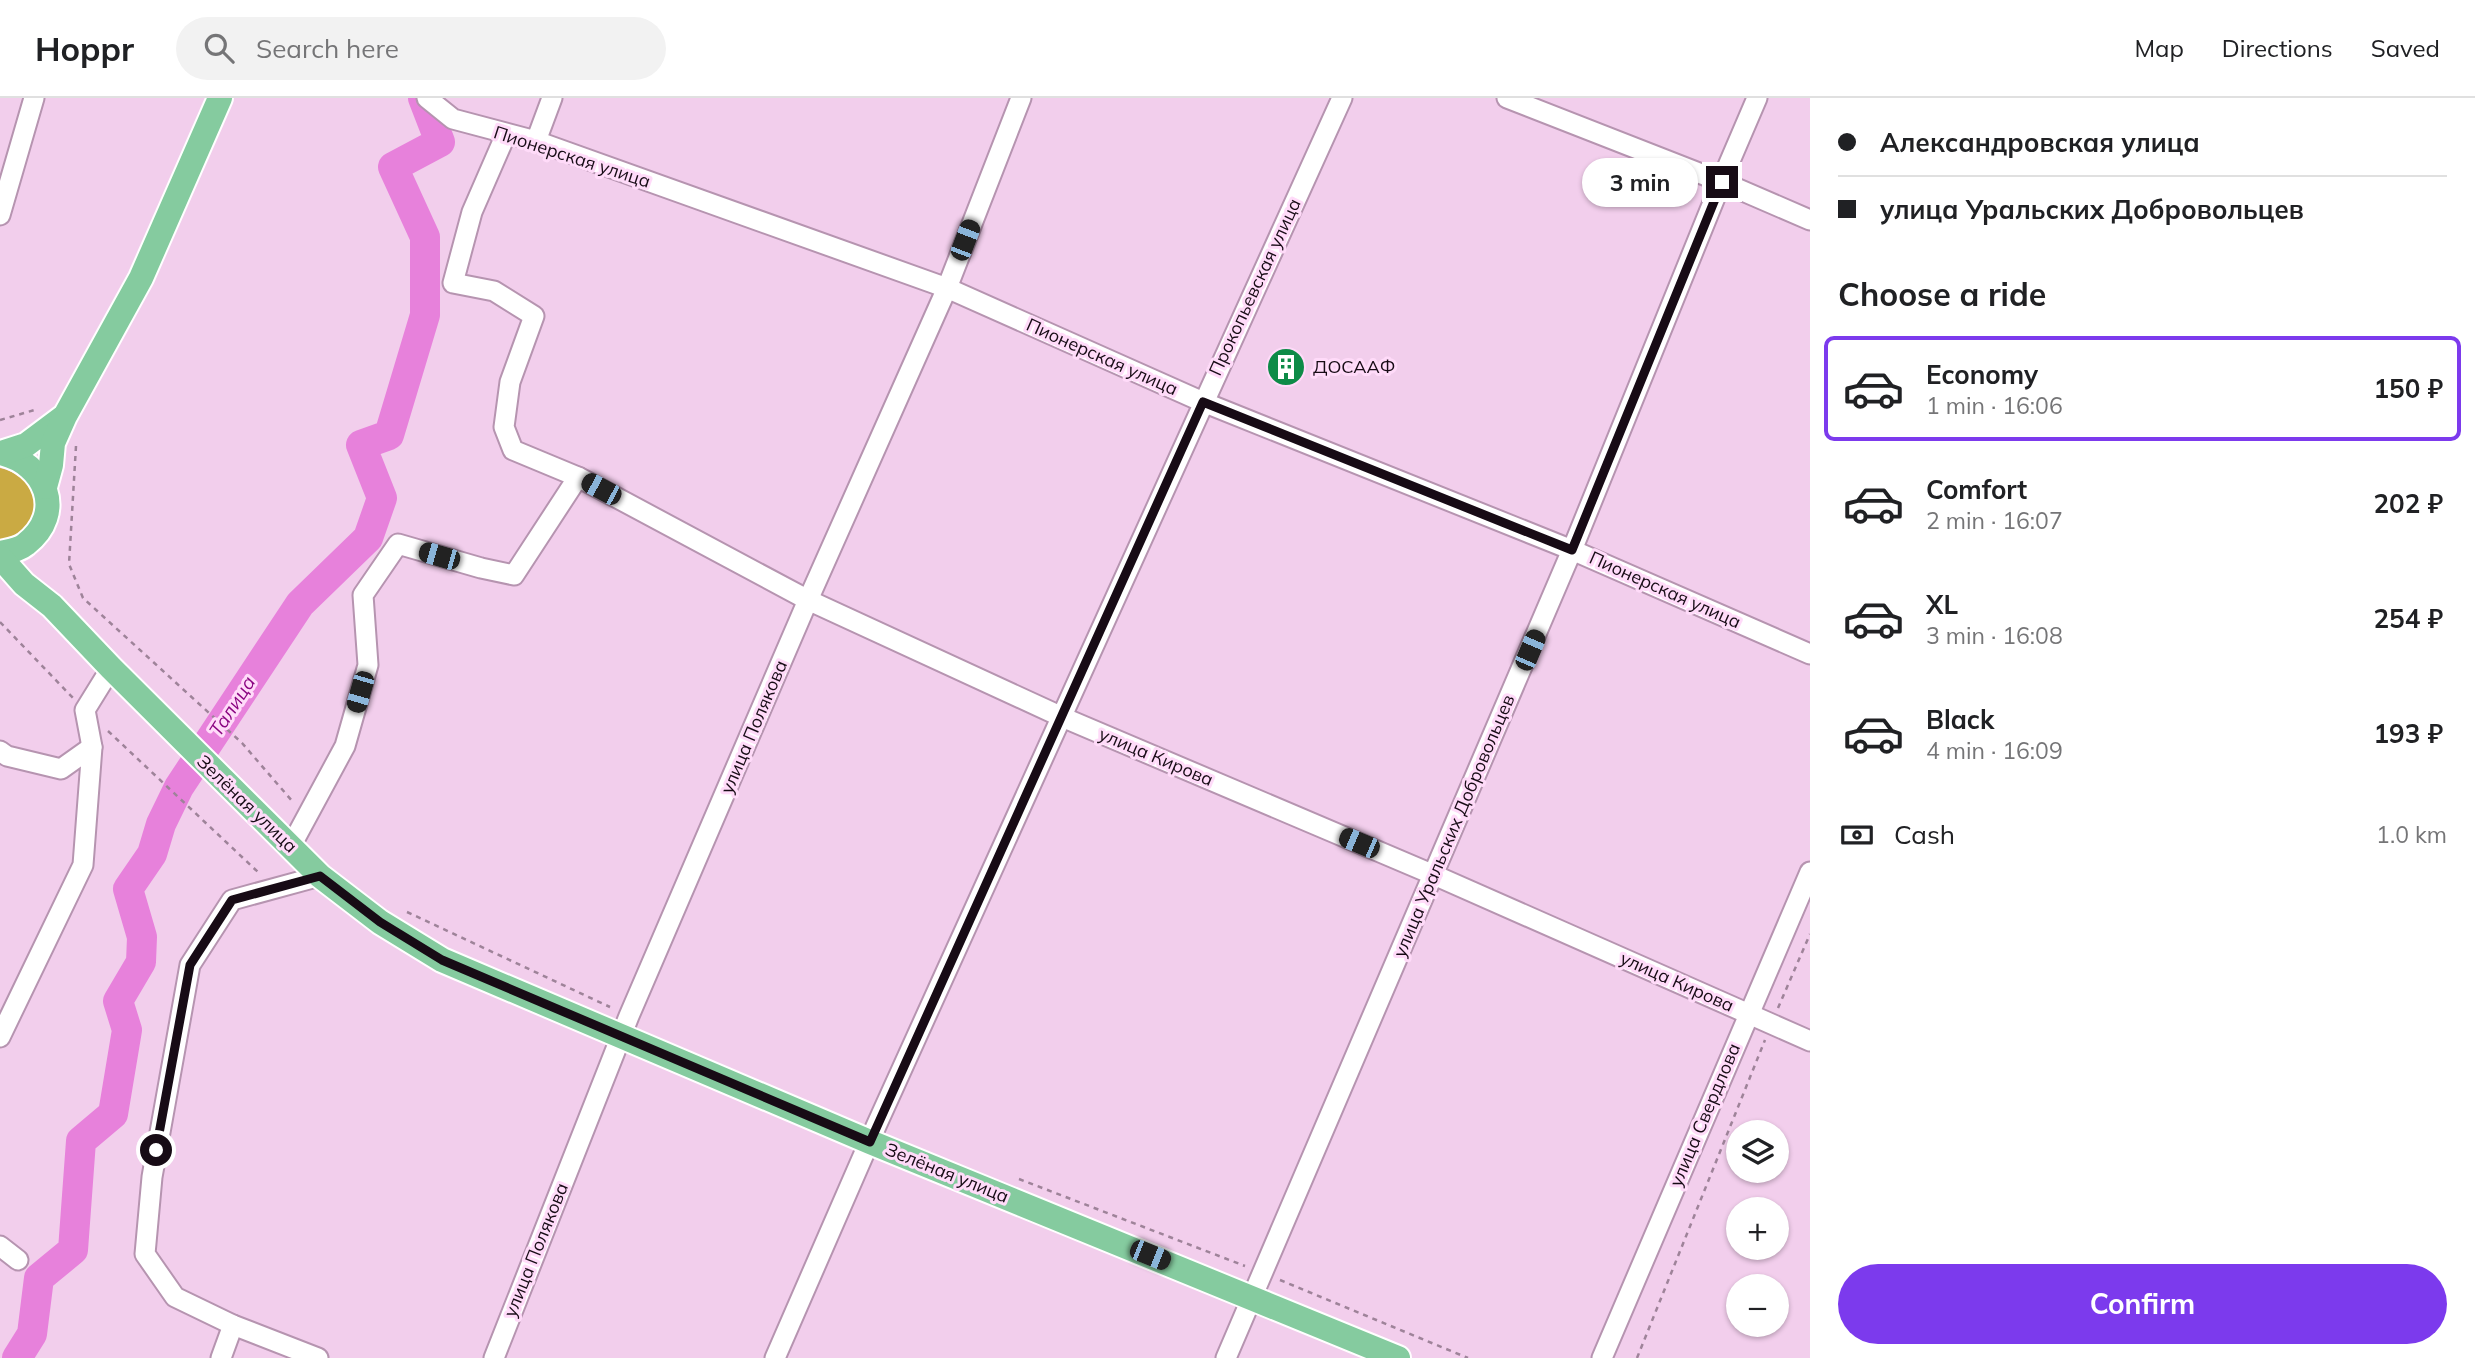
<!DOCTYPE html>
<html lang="en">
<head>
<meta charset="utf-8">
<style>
	body { margin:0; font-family:Mulish,sans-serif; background:#f2f2f2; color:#202124; height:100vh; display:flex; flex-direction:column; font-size:26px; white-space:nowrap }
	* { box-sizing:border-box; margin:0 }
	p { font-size:23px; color:#757577 }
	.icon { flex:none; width:38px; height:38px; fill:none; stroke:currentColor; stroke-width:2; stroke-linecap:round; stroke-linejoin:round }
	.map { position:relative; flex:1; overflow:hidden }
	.sheet { display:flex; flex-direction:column; background:#fff; width:665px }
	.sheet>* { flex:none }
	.top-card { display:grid; align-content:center; height:154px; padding:0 28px; background:#fff }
	.buttons { position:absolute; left:1726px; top:1022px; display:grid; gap:14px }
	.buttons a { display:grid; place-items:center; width:63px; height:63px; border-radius:50%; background:#fff; box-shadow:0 2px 5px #0004; font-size:35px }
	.end { position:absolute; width:32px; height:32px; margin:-16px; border:9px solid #170b15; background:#fff; box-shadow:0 0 0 4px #fff }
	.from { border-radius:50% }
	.bubble { position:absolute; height:49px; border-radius:24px; background:#fff; box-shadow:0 2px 5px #0004; font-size:23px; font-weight:700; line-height:49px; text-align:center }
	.car { position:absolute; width:21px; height:42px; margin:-21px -10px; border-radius:9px; box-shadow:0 0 5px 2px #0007; background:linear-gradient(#222 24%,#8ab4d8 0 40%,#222 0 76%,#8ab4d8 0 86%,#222 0) }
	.top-card b { display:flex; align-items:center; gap:24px; height:66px; font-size:26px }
	.top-card b+b { border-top:2px solid #e0e0e0 }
	.top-card i { width:18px; height:18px; background:#202124 }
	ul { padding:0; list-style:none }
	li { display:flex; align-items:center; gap:21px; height:105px; margin:0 14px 10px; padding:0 14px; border:4px solid transparent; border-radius:10px }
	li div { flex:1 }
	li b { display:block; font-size:26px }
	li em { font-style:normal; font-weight:700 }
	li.active { border-color:#7c3aed }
	li>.icon { width:63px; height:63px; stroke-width:1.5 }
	h2 { padding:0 28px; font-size:32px; line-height:84px }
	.pay { display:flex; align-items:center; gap:18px; height:77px; padding:0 28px; font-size:26px }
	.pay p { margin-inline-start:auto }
	.primary-button { display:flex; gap:14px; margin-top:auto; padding:14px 28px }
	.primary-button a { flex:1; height:80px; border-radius:42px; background:#7c3aed; color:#fff; font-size:28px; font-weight:700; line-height:80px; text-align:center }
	header { display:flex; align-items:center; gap:42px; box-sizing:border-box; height:98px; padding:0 35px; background:#fff; border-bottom:2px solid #e0e0e0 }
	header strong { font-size:33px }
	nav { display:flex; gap:38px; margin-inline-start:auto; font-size:24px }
	.search { width:490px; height:63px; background:#f2f2f2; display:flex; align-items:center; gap:18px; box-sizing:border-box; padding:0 24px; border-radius:38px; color:#757577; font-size:26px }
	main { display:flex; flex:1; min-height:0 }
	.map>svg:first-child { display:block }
</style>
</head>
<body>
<header>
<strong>Hoppr</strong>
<div class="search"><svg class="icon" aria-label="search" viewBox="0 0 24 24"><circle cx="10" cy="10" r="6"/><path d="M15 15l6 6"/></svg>Search here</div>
<nav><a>Map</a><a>Directions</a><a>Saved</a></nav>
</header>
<main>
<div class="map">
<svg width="1810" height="1260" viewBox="0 0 1810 1260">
	<rect width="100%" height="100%" fill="#f2ceec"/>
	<!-- green -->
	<path fill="#caaa43" d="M0,370C19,374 42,392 35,415C33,422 28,429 24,436L0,446Z"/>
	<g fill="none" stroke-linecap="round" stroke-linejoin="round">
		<!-- river -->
		<polyline stroke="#e781db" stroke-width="30" points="17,1260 32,1236 39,1180 73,1152 81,1043 113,1016 127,932 118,903 141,864 142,839 128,791 152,756 161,726 179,689 300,506 368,440 382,400 361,347 389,337 425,217 425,139 393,69 440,44 423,0"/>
		<defs>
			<g id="minor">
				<polyline points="427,0 453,21 536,43 947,190 1203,304 1572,452 1810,556"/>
				<polyline points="1507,0 1722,84 1810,122"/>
				<polyline points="506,36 472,114 453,185 494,193 534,218 510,284 504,329 513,352 578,379 808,502 1062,619 1434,777 1810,943"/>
				<polyline points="536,43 552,0"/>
				<polyline points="0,117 34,0"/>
				<polyline points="0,653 7,658 61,671 92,649"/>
				<polyline points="291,748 345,648 368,567 363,497 398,446 481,470 514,477 578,379"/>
				<polyline points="0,939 83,767 92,649 85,612 111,570"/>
				<polyline points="0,1148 18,1162"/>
				<polyline points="221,1260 233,1227"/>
				<polyline points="318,1260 233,1227 175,1199 145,1156 152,1079 190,867 232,802 320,778"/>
				<polyline points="494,1260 629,918 808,502 947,190 1021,0"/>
				<polyline points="775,1260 877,1026 1342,0"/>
				<polyline points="1226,1260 1572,452 1727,70 1757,0"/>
				<polyline points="1602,1260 1810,774"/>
			</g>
			<g id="major">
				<path d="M0,355C46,365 66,415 26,446C19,452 9,453 0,455"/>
				<polyline points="1,355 26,347 62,320"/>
				<polyline points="45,389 51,367 53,345 65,318 141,180 220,0"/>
				<polyline points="0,459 24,486 52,508 111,570 320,778 380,824 442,862 870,1044 1398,1260"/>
			</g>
		</defs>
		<!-- minor casing -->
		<use href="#minor" stroke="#b694b0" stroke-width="23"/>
		<!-- major casing -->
		<use href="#major" stroke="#fff" stroke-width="28"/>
		<!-- path -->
		<g stroke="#9e8399" stroke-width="2.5" stroke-dasharray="5 5" stroke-linecap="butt">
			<polyline points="0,322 38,311"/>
			<polyline points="76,348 69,466 83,500 242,645 293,704"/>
			<polyline points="0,524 73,600"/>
			<polyline points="108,633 259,775"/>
			<polyline points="407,814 610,909"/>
			<polyline points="1778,910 1810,836"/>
			<polyline points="1019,1081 1245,1168"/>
			<polyline points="1280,1182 1468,1260"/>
			<polyline points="1637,1260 1765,942"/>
		</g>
		<!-- minor -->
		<use href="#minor" stroke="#fff" stroke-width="19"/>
		<!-- major -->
		<use href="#major" stroke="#85cb9f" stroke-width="24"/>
	</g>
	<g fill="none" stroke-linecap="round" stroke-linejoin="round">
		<!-- route -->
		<polyline stroke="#170b15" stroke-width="9" points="156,1052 190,867 232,802 320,778 380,824 442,862 870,1044 1203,304 1572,452 1722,84"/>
	</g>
	<!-- icons -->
	<defs>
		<symbol id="building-disc" viewBox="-11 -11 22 22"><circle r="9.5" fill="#0d8b47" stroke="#ffdbf9"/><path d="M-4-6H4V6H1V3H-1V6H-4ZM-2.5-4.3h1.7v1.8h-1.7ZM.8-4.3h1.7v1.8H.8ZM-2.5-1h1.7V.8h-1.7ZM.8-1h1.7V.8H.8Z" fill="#fff"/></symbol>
	</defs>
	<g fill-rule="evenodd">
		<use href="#building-disc" x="1264" y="247" width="44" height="44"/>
	</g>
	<g text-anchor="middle" stroke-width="6" stroke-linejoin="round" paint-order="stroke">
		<!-- street labels -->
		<g font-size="18" fill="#170b15" stroke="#ffdbf9">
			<text transform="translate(572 59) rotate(18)" y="6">Пионерская улица</text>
			<text transform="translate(1255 189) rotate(-65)" y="6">Прокопьевская улица</text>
			<text transform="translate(1102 259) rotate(24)" y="6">Пионерская улица</text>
			<text transform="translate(1665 492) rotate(24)" y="6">Пионерская улица</text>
			<text transform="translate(754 629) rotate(-67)" y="6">улица Полякова</text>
			<text transform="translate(1156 659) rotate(23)" y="6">улица Кирова</text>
			<text transform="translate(247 706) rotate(44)" y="6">Зелёная улица</text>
			<text transform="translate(1454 728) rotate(-67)" y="6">улица Уральских Добровольцев</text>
			<text transform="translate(1677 884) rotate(24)" y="6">улица Кирова</text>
			<text transform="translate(1705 1017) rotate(-67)" y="6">улица Свердлова</text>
			<text transform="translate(947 1075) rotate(22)" y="6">Зелёная улица</text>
			<text transform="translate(536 1152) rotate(-68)" y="6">улица Полякова</text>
		</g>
		<!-- poi labels -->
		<g font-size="18" fill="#170b15" stroke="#ffdbf9" text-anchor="start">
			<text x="1313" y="275">ДОСААФ</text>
		</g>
		<!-- water labels -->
		<g font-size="19" font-style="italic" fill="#8b0682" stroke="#ffdbf9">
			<text transform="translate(232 608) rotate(-57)" y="7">Талица</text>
		</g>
	</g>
</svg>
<div class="buttons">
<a><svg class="icon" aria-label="layers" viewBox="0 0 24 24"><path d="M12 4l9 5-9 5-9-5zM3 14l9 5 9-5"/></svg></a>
<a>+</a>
<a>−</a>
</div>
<i class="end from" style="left:156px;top:1052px"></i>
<i class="end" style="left:1722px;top:84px"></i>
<div class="bubble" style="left:1582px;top:60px;width:116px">3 min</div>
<i class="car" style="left:965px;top:142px;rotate:21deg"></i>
<i class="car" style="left:601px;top:391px;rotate:298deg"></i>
<i class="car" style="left:439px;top:458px;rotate:286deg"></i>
<i class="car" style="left:1530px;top:552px;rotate:23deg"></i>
<i class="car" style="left:360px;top:594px;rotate:196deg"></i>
<i class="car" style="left:1359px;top:745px;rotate:293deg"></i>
<i class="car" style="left:1150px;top:1157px;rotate:112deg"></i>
</div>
<section class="sheet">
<div class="top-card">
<b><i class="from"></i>Александровская улица</b>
<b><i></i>улица Уральских Добровольцев</b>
</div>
<h2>Choose a ride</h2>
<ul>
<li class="active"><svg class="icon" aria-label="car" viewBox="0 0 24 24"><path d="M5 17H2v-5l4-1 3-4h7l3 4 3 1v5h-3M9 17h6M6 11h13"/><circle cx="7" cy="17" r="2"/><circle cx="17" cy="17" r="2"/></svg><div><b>Economy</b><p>1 min · 16:06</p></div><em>150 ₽</em></li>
<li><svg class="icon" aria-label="car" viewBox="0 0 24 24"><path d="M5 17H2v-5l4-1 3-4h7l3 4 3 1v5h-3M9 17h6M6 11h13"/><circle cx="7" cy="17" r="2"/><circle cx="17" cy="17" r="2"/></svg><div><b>Comfort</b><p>2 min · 16:07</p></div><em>202 ₽</em></li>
<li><svg class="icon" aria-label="car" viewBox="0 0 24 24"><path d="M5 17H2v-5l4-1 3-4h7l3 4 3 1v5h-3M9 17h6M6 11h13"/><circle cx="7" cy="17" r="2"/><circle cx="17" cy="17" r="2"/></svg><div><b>XL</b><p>3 min · 16:08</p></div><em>254 ₽</em></li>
<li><svg class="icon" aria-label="car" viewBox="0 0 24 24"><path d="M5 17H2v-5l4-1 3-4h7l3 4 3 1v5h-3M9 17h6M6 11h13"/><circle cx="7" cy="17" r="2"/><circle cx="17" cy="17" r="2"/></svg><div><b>Black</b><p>4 min · 16:09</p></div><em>193 ₽</em></li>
</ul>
<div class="pay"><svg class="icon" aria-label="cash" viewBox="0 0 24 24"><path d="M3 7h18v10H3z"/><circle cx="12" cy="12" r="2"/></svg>Cash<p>1.0 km</p></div>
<div class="primary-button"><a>Confirm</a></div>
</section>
</main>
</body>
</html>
